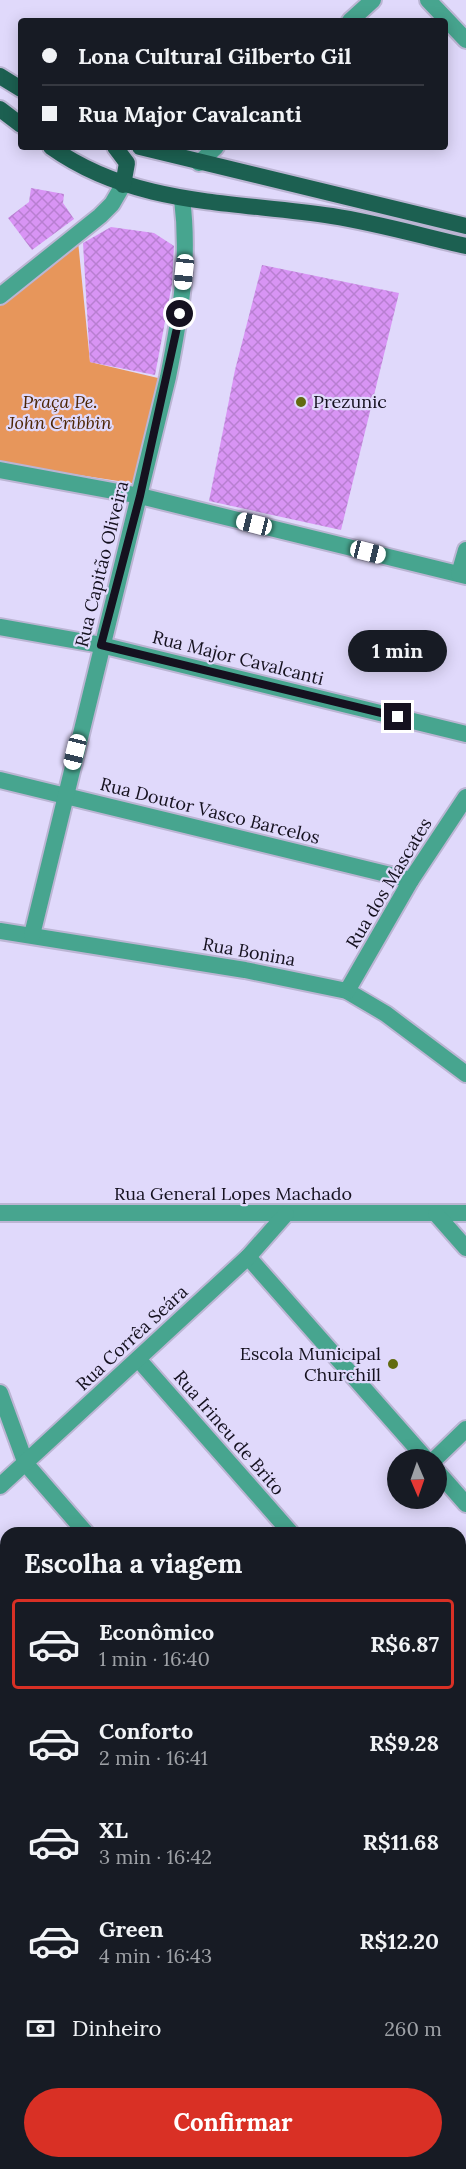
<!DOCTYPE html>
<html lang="pt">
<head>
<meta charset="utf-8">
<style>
	body { margin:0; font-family:Lora,serif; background:#242831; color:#f1f3f6; height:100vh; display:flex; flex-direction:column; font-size:22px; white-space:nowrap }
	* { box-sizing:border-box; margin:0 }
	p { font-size:20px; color:#9ea1a6 }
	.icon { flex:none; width:33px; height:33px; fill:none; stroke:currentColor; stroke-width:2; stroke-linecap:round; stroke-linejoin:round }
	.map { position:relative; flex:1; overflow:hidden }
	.panel { position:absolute; left:0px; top:1527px; width:466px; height:642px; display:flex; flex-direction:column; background:#171b24; border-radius:18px 18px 0 0; box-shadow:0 3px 15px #0003 }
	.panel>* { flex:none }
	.hud { position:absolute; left:18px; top:18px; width:430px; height:132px; border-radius:6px; box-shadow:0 3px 15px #0003; display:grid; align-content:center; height:132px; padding:0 24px; background:#171b24 }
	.needle { width:39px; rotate:178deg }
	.buttons { position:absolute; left:387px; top:1449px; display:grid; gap:12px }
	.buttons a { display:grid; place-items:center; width:60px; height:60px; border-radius:50%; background:#171b24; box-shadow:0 3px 15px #0003; font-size:30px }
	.end { position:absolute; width:27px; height:27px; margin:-14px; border:8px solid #15111f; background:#fff; box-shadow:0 0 0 3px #fff }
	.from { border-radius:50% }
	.bubble { position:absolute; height:42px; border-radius:21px; background:#171b24; box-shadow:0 3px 15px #0003; font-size:20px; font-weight:700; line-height:42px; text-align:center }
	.car { position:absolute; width:18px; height:36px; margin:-18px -9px; border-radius:8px; box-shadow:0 0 4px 2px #0007; background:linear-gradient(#fff 24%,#345 0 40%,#fff 0 76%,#345 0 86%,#fff 0) }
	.hud b { display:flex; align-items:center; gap:21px; height:57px; font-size:22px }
	.hud b+b { border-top:2px solid #363941 }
	.hud i { width:15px; height:15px; background:#f1f3f6 }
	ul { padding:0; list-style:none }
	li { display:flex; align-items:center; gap:18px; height:90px; margin:0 12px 9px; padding:0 12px; border:3px solid transparent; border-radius:6px }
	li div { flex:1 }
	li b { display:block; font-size:22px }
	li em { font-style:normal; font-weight:700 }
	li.selected { border-color:#d93025 }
	li>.icon { width:54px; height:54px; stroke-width:1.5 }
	h2 { padding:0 24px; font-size:27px; line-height:72px }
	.pay { display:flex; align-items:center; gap:15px; height:66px; padding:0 24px; font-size:22px }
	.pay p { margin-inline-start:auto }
	.action { display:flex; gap:12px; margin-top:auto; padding:12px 24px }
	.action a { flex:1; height:69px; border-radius:36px; background:#d93025; color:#fff; font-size:24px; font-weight:700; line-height:69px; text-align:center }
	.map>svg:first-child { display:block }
</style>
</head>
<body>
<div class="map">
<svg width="466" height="2169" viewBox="0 0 466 2169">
	<defs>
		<pattern id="building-cross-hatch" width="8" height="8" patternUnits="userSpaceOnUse" patternTransform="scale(1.5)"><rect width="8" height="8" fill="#d894f4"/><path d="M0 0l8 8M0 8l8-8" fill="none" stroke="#b87fd1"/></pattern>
	</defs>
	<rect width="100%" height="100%" fill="#e0d9fb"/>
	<!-- green -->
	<polygon fill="#e7965b" points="78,241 90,362 158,378 138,484 0,463 0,304"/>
	<!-- building -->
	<g fill="url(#building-cross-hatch)">
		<polygon points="31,188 64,194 63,203 74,219 32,250 8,218 29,202"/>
		<polygon points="111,227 154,233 174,246 172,284 155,375 90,362 83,243"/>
		<polygon points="262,265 399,293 341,530 209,501 235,370"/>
	</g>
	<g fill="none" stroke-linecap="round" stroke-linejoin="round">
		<defs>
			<g id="service">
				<polyline points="0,2035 6,2030"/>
				<polyline points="173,2169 173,2163"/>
			</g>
			<g id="minor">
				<polyline points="428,0 466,40"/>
				<polyline points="350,21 373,0"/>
				<polyline points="199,163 216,147"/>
				<polyline points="0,470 140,496 466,576"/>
				<polyline points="459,574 466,550"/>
				<polyline points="0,627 101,645 466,734"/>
				<polyline points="0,780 411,880"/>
				<polyline points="0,931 245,970 347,991 386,1014 466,1074"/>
				<path d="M32,935L168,377C180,317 190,260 182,199"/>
				<polyline points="347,991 411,880 466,797"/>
				<polyline points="0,1213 466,1213"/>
				<polyline points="436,1214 466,1248"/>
				<polyline points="248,1257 427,1460"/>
				<polyline points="138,1359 291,1533"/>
				<polyline points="0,1393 26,1464 86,1533"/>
				<polyline points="434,1460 466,1429"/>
				<polyline points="436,1470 466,1504"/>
				<polyline points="0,1486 248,1257 286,1214"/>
				<polyline points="0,1667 6,1673"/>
				<polyline points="0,1850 6,1855"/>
				<polyline points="0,1967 6,1974"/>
				<polyline points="371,2163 371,2169"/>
			</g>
			<polyline id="tertiary" points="0,296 100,216 112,204 123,185"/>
			<g id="primary">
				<polyline points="0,76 21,89"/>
				<polyline points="0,109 21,125"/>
				<path d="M51,147C135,207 235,201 332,216C377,223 422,236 466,246"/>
				<polyline points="115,147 127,163 123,185"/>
				<polyline points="140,147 466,226"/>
				<polyline points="460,1678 466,1673"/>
				<polyline points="0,2098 6,2093"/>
			</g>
		</defs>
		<!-- service casing -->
		<use href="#service" stroke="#bbb5d3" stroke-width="14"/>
		<!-- minor casing -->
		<use href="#minor" stroke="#bbb5d3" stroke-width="20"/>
		<!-- tertiary casing -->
		<use href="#tertiary" stroke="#bbb5d3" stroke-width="20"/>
		<!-- primary casing -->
		<use href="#primary" stroke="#bbb5d3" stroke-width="20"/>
		<!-- service -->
		<use href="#service" stroke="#47a58f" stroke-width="10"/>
		<!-- minor -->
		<use href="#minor" stroke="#47a58f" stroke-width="16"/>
		<!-- tertiary -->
		<use href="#tertiary" stroke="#47a58f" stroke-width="16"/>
		<!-- primary -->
		<use href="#primary" stroke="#1c6051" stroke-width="16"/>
	</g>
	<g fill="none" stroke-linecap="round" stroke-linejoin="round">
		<!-- route -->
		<polyline stroke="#15111f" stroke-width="8" points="180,314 140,496 101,645 398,717"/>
	</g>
	<!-- markers -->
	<g fill="#626b10" stroke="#e0d9fb" stroke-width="2">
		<circle cx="301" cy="402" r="6"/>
		<circle cx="393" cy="1364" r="6"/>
	</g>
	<g text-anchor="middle" stroke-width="4.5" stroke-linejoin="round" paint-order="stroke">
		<!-- park labels -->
		<g font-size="18" font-style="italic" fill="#4c2504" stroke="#e0d9fb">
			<text x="60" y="408">Praça Pe.<tspan x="60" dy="21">John Cribbin</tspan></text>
		</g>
		<!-- poi labels -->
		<g font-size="18" fill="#15111f" stroke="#e0d9fb" text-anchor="start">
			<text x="313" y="408">Prezunic</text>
			<text x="381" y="1360" text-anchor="end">Escola Municipal<tspan x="381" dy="21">Churchill</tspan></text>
		</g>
		<!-- street labels -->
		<g font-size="18" fill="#15111f" stroke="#e0d9fb">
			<text transform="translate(102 564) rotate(-76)" y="6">Rua Capitão Oliveira</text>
			<text transform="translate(238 658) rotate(14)" y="6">Rua Major Cavalcanti</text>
			<text transform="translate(210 811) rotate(14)" y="6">Rua Doutor Vasco Barcelos</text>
			<text transform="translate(389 883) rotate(-59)" y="6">Rua dos Mascates</text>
			<text transform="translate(249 952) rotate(10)" y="6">Rua Bonina</text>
			<text x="233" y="1200">Rua General Lopes Machado</text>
			<text transform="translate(132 1338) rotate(-43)" y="6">Rua Corrêa Seára</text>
			<text transform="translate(229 1433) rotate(49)" y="6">Rua Irineu de Brito</text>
		</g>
	</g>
</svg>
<div class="buttons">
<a><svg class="needle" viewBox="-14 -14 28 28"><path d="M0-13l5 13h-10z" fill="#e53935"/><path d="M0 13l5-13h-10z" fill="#9ea1a6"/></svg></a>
</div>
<i class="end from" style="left:180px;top:314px"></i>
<i class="end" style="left:398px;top:717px"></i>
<div class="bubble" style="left:348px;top:630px;width:99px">1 min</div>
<i class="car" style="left:184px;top:272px;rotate:186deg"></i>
<i class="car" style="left:254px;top:524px;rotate:284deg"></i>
<i class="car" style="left:368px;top:552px;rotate:104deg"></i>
<i class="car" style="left:75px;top:752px;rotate:194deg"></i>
<div class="hud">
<b><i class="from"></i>Lona Cultural Gilberto Gil</b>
<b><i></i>Rua Major Cavalcanti</b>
</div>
<section class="panel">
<h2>Escolha a viagem</h2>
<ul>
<li class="selected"><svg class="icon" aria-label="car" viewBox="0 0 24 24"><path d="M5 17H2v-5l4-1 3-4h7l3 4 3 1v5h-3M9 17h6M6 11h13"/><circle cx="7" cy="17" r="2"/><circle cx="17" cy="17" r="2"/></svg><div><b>Econômico</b><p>1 min · 16:40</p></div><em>R$6.87</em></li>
<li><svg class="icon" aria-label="car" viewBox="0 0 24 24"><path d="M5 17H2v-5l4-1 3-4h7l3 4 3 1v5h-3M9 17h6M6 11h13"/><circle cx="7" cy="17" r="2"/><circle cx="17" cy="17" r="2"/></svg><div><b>Conforto</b><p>2 min · 16:41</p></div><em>R$9.28</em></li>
<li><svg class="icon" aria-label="car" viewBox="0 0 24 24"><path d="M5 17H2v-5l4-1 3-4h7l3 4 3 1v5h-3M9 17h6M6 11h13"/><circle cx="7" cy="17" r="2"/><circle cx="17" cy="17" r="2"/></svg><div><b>XL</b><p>3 min · 16:42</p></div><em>R$11.68</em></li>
<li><svg class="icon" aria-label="car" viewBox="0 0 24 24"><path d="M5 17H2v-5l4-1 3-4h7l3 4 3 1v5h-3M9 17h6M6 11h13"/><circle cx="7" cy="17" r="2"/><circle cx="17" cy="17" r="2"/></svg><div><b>Green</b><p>4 min · 16:43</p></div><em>R$12.20</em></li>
</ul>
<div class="pay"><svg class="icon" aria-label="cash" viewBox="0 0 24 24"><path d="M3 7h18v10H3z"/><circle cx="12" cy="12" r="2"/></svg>Dinheiro<p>260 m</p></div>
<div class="action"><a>Confirmar</a></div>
</section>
</div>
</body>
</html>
